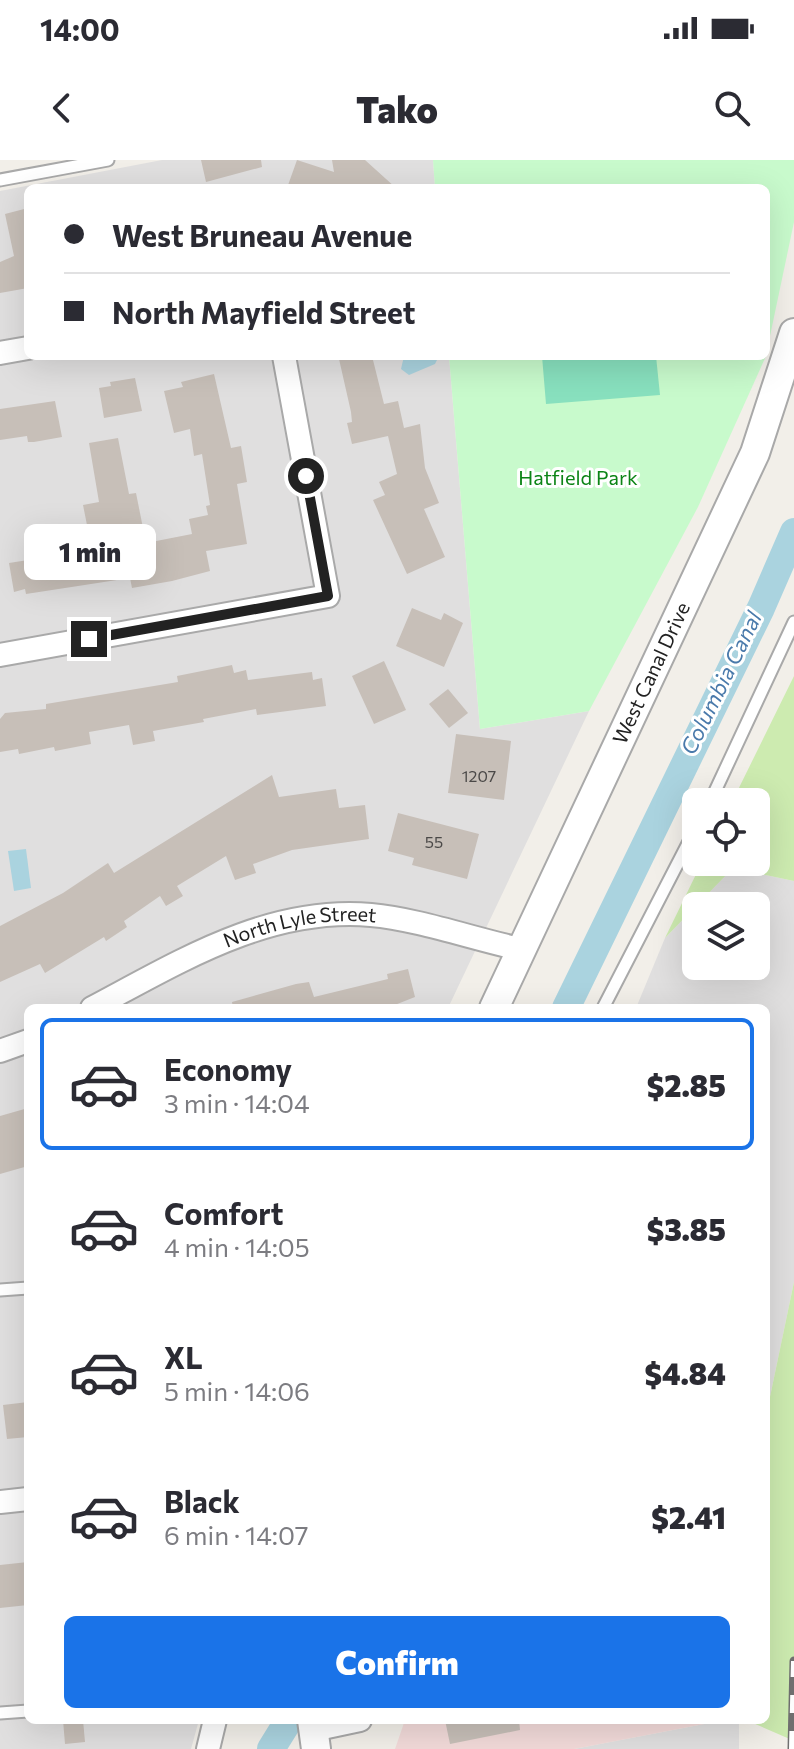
<!DOCTYPE html>
<html lang="en">
<head>
<meta charset="utf-8">
<style>
	body { margin:0; font-family:Commissioner,sans-serif; background:#f2f2f3; color:#2b2b33; height:100vh; display:flex; flex-direction:column; font-size:30px; white-space:nowrap }
	* { box-sizing:border-box; margin:0 }
	p { font-size:26px; color:#7c7c81 }
	.icon { flex:none; width:44px; height:44px; fill:none; stroke:currentColor; stroke-width:2; stroke-linecap:round; stroke-linejoin:round }
	.map { position:relative; flex:1; overflow:hidden }
	.sheet { position:absolute; left:24px; top:844px; width:746px; height:720px; display:flex; flex-direction:column; background:#fff; border-radius:12px; box-shadow:0 8px 32px #0002 }
	.sheet>* { flex:none }
	.hud { position:absolute; left:24px; top:24px; width:746px; height:176px; border-radius:12px; box-shadow:0 8px 32px #0002; display:grid; align-content:center; height:176px; padding:0 40px; background:#fff }
	.buttons { position:absolute; left:682px; top:628px; display:grid; gap:16px }
	.buttons a { display:grid; place-items:center; width:88px; height:88px; border-radius:12px; background:#fff; box-shadow:0 8px 32px #0002; font-size:40px }
	.end { position:absolute; width:36px; height:36px; margin:-18px; border:10px solid #222; background:#fff; box-shadow:0 0 0 4px #fff }
	.from { border-radius:50% }
	.bubble { position:absolute; height:56px; border-radius:12px; background:#fff; box-shadow:0 8px 32px #0002; font-size:26px; font-weight:800; line-height:56px; text-align:center }
	.hud b { display:flex; align-items:center; gap:28px; height:76px; font-size:30px }
	.hud b+b { border-top:2px solid #e1e1e2 }
	.hud i { width:20px; height:20px; background:#2b2b33 }
	ul { padding:14px 0 0; list-style:none }
	li { display:flex; align-items:center; gap:24px; height:132px; margin:0 16px 12px; padding:0 24px; border:4px solid transparent; border-radius:12px }
	li div { flex:1 }
	li b { display:block; font-size:30px }
	li em { font-style:normal; font-weight:800 }
	li.current { border-color:#1a73e8 }
	li>.icon { width:72px; height:72px; stroke-width:1.5 }
	.action { display:flex; gap:16px; margin-top:auto; padding:16px 40px }
	.action a { flex:1; height:92px; border-radius:12px; background:#1a73e8; color:#fff; font-size:32px; font-weight:800; line-height:92px; text-align:center }
	.status { display:flex; justify-content:space-between; align-items:center; height:56px; padding:0 40px; background:#fff; direction:ltr }
	.status svg { height:22px; fill:currentColor }
	header { display:flex; justify-content:space-between; align-items:center; height:104px; padding:0 40px; background:#fff; font-size:36px; font-weight:800 }
	.map>svg:first-child { display:block }
</style>
</head>
<body>
<div class="status"><b>14:00</b><svg viewBox="0 0 49 12"><path d="M0 12V9h3v3zM5 12V6h3v6zM10 12V3h3v9zM15 12V0h3v12zM26 1h20v11H26zM47 4h2v5h-2z"/></svg></div>
<header><svg class="icon" aria-label="back" viewBox="0 0 24 24"><path d="M15 5l-7 7 7 7"/></svg>Tako<svg class="icon" aria-label="search" viewBox="0 0 24 24"><circle cx="10" cy="10" r="6"/><path d="M15 15l6 6"/></svg></header>
<div class="map">
<svg width="794" height="1589" viewBox="0 0 794 1589">
	<rect width="100%" height="100%" fill="#f2efe9"/>
	<!-- residential -->
	<g fill="#e0dfdf">
		<polygon points="162,0 433,0 435,28 28,28 28,196 449,196 480,569 589,551 448,848 28,848 28,1560 199,1560 191,1589 0,1589 0,31"/>
		<polygon points="733,708 794,721 794,1122 766,1256 766,848 636,848 665,778 696,746 696,806 756,806 756,746 696,746"/>
		<polygon points="725,1560 739,1560 739,1589 574,1589"/>
	</g>
	<!-- commercial -->
	<polygon fill="#f2dad9" points="405,1560 725,1560 574,1589 395,1589"/>
	<!-- grass -->
	<g fill="#cdebb0">
		<polygon points="794,516 794,721 733,708 665,778 702,702 756,702 756,642 732,642"/>
		<polygon points="794,1122 794,1589 792,1589 792,1580 746,1560 766,1560 766,1256"/>
	</g>
	<!-- park -->
	<g fill="#c8facc">
		<polygon points="433,0 794,0 794,62 766,195 766,28 435,28"/>
		<polygon points="449,196 766,196 698,347 589,551 480,569"/>
	</g>
	<!-- pitch -->
	<polygon fill="#88e0be" points="542,196 656,196 660,235 546,244"/>
	<!-- water -->
	<g fill="#aad3df">
		<polygon points="404,196 439,196 435,204 409,215 401,209"/>
		<polygon points="26,689 31,728 14,731 8,691"/>
	</g>
	<!-- pier -->
	<polygon fill="#fff" points="273,1560 304,1560 285,1589 278,1589"/>
	<g fill="none" stroke-linecap="round" stroke-linejoin="round">
		<!-- canal -->
		<g stroke="#aad3df" stroke-width="28">
			<polyline points="566,848 761,448 794,372"/>
			<polyline points="271,1589 289,1560"/>
		</g>
	</g>
	<!-- building -->
	<g fill="#c7bfb8">
		<polygon points="201,0 261,0 262,7 206,22"/>
		<polygon points="297,0 334,12 332,0 365,0 396,28 287,28"/>
		<polygon points="28,48 28,128 0,133 0,102 14,96 5,54"/>
		<polygon points="351,196 372,196 384,244 398,241 404,268 420,264 425,308 439,343 424,349 445,397 407,414 373,340 385,335 379,322 397,314 388,276 352,284 347,263 352,262 351,252 339,199"/>
		<polygon points="214,214 231,288 241,286 247,322 237,324 247,384 206,391 210,411 172,421 132,428 130,418 26,434 25,429 14,432 9,403 92,390 83,345 99,342 89,283 118,278 129,334 136,333 146,383 192,374 189,359 208,355 206,346 210,345 202,294 194,296 190,269 174,273 164,231 183,227 181,222"/>
		<polygon points="135,218 142,251 104,258 99,228 111,226 110,222"/>
		<polygon points="55,241 62,277 34,282 28,282 27,276 0,280 0,249"/>
		<polygon points="412,448 441,460 444,453 463,463 444,507 396,486"/>
		<polygon points="384,501 406,550 374,564 352,516"/>
		<polygon points="232,505 234,513 246,510 248,520 312,512 313,520 322,518 326,546 257,555 256,549 203,559 204,562 153,571 155,581 133,585 129,565 89,572 91,584 55,591 54,587 19,594 18,589 0,592 0,559 5,553 46,549 46,544 178,522 177,516"/>
		<polygon points="448,529 468,553 449,568 429,544"/>
		<polygon points="456,574 511,581 504,640 448,633"/>
		<polygon points="272,615 279,637 336,629 339,648 365,645 369,679 292,690 253,704 256,713 235,720 226,696 177,726 183,736 166,746 160,736 124,761 127,767 106,781 104,777 45,813 40,804 0,822 0,766 63,733 108,703 114,713"/>
		<polygon points="398,653 479,674 467,719 412,705 414,698 388,691"/>
		<polygon points="408,809 415,837 387,848 233,848 232,842 296,824 309,822 314,837 388,819 387,814"/>
		<polygon points="28,948 28,1006 0,1014 0,956"/>
		<polygon points="28,1242 28,1277 7,1279 3,1245"/>
		<polygon points="28,1402 28,1445 0,1448 0,1405"/>
		<polygon points="63,1560 83,1560 85,1582 65,1584"/>
		<polygon points="445,1560 519,1560 520,1570 450,1584"/>
	</g>
	<g fill="none" stroke-linecap="round" stroke-linejoin="round">
		<defs>
			<g id="service">
				<polyline points="0,20 108,0"/>
				<polyline points="710,642 794,462"/>
				<polyline points="603,848 696,668"/>
				<polyline points="0,1130 28,1128"/>
				<polyline points="0,1553 28,1551"/>
			</g>
			<g id="minor">
				<polyline points="0,193 28,188"/>
				<polyline points="0,495 328,436 284,196"/>
				<path id="s1" d="M92,848C179,802 268,746 371,755C417,759 474,779 520,789"/>
				<polyline points="0,891 28,881"/>
				<polyline points="0,1342 28,1339"/>
				<polyline points="313,1570 360,1560"/>
				<polyline points="208,1589 215,1560"/>
			</g>
			<g id="tertiary">
				<path id="s2" d="M494,848L755,293L794,173"/>
				<polyline points="312,1560 316,1589"/>
			</g>
		</defs>
		<!-- service casing -->
		<use href="#service" stroke="#a9a9a9" stroke-width="15"/>
		<!-- minor casing -->
		<use href="#minor" stroke="#a9a9a9" stroke-width="26"/>
		<!-- tertiary casing -->
		<use href="#tertiary" stroke="#a9a9a9" stroke-width="32"/>
		<!-- service -->
		<use href="#service" stroke="#fff" stroke-width="11"/>
		<!-- minor -->
		<use href="#minor" stroke="#fff" stroke-width="22"/>
		<!-- tertiary -->
		<use href="#tertiary" stroke="#fff" stroke-width="28"/>
		<defs>
			<polyline id="rail" points="792,1589 794,1501"/>
		</defs>
		<!-- rail casing -->
		<use href="#rail" stroke="#707070" stroke-width="9"/>
		<!-- rail -->
		<use href="#rail" stroke="#fff" stroke-width="6" stroke-dasharray="18" stroke-linecap="butt"/>
	</g>
	<g fill="none" stroke-linecap="round" stroke-linejoin="round">
		<!-- route -->
		<polyline stroke="#222" stroke-width="10" points="89,479 328,436 306,316"/>
	</g>
	<g text-anchor="middle" stroke-width="6" stroke-linejoin="round" paint-order="stroke">
		<!-- number labels -->
		<g font-size="16" fill="#4b4948">
			<text x="479" y="622">1207</text>
			<text x="434" y="688">55</text>
		</g>
		<!-- park labels -->
		<g font-size="20" fill="#0c8416" stroke="#fff">
			<text x="578" y="325">Hatfield Park</text>
		</g>
		<!-- street labels -->
		<g font-size="20" fill="#222" stroke="#fff">
			<text dy="7" stroke="none"><textPath href="#s2" startOffset="370">West Canal Drive</textPath></text>
			<text dy="7" stroke="none"><textPath href="#s1" startOffset="226">North Lyle Street</textPath></text>
		</g>
		<!-- water labels -->
		<g font-size="22" font-style="italic" fill="#4a7aab" stroke="#fff">
			<text transform="translate(721 523) rotate(-64)" y="8">Columbia Canal</text>
		</g>
	</g>
</svg>
<div class="buttons">
<a><svg class="icon" aria-label="locate" viewBox="0 0 24 24"><circle cx="12" cy="12" r="6"/><path d="M12 2v4M12 18v4M2 12h4M18 12h4"/></svg></a>
<a><svg class="icon" aria-label="layers" viewBox="0 0 24 24"><path d="M12 4l9 5-9 5-9-5zM3 14l9 5 9-5"/></svg></a>
</div>
<i class="end from" style="left:306px;top:316px"></i>
<i class="end" style="left:89px;top:479px"></i>
<div class="bubble" style="left:24px;top:364px;width:132px">1 min</div>
<div class="hud">
<b><i class="from"></i>West Bruneau Avenue</b>
<b><i></i>North Mayfield Street</b>
</div>
<section class="sheet">
<ul>
<li class="current"><svg class="icon" aria-label="car" viewBox="0 0 24 24"><path d="M5 17H2v-5l4-1 3-4h7l3 4 3 1v5h-3M9 17h6M6 11h13"/><circle cx="7" cy="17" r="2"/><circle cx="17" cy="17" r="2"/></svg><div><b>Economy</b><p>3 min · 14:04</p></div><em>$2.85</em></li>
<li><svg class="icon" aria-label="car" viewBox="0 0 24 24"><path d="M5 17H2v-5l4-1 3-4h7l3 4 3 1v5h-3M9 17h6M6 11h13"/><circle cx="7" cy="17" r="2"/><circle cx="17" cy="17" r="2"/></svg><div><b>Comfort</b><p>4 min · 14:05</p></div><em>$3.85</em></li>
<li><svg class="icon" aria-label="car" viewBox="0 0 24 24"><path d="M5 17H2v-5l4-1 3-4h7l3 4 3 1v5h-3M9 17h6M6 11h13"/><circle cx="7" cy="17" r="2"/><circle cx="17" cy="17" r="2"/></svg><div><b>XL</b><p>5 min · 14:06</p></div><em>$4.84</em></li>
<li><svg class="icon" aria-label="car" viewBox="0 0 24 24"><path d="M5 17H2v-5l4-1 3-4h7l3 4 3 1v5h-3M9 17h6M6 11h13"/><circle cx="7" cy="17" r="2"/><circle cx="17" cy="17" r="2"/></svg><div><b>Black</b><p>6 min · 14:07</p></div><em>$2.41</em></li>
</ul>
<div class="action"><a>Confirm</a></div>
</section>
</div>
</body>
</html>
